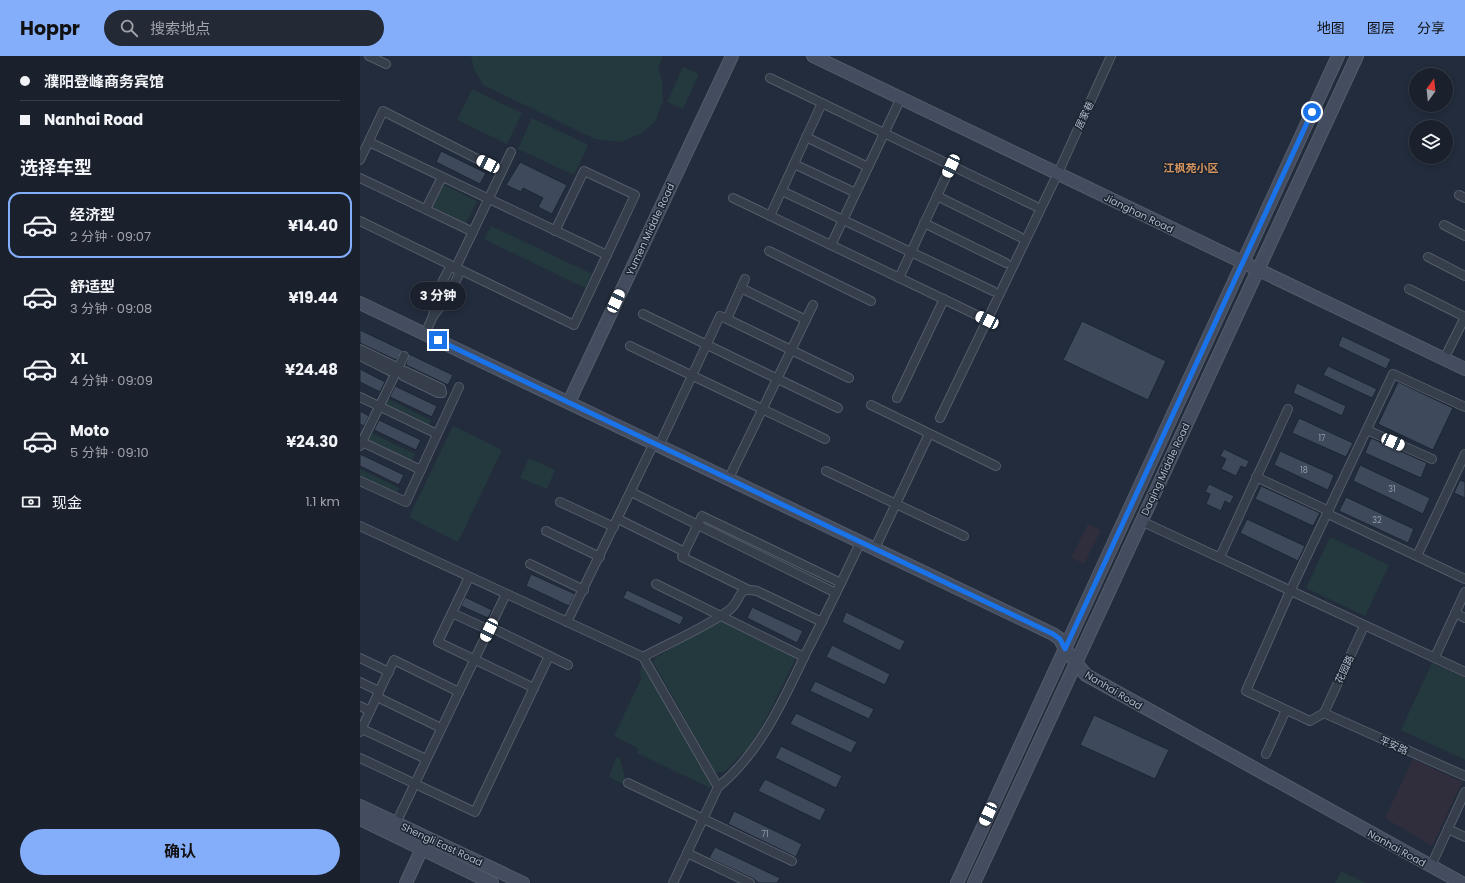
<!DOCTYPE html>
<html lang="zh">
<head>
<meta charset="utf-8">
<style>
	body { margin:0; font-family:Poppins,"Noto Sans SC",sans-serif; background:#232935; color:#f1f3f6; height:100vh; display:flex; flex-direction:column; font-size:15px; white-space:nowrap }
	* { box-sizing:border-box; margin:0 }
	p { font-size:13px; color:#9fa3aa }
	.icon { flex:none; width:22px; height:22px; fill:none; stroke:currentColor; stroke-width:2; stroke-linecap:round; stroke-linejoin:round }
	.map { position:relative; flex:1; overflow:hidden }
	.side { display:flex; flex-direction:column; background:#1a212d; width:360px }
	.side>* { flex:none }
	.banner { display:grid; align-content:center; height:88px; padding:0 20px; background:#1a212d }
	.needle { width:26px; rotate:15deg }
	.fabs { position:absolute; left:1049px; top:12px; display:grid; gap:8px }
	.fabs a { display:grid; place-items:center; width:44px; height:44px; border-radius:50%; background:#1a212d; box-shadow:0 2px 6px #0003,0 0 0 1px #383e49; font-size:20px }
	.end { position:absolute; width:18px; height:18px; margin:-9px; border:5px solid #1a73e8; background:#fff; box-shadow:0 0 0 2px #fff }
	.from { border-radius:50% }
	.bubble { position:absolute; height:28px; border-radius:14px; background:#1a212d; box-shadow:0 2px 6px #0003,0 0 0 1px #383e49; font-size:13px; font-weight:700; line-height:28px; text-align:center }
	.car { position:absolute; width:12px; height:24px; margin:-12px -6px; border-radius:5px; box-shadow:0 0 3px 1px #0007; background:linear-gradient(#fff 24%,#345 0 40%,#fff 0 76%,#345 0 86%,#fff 0) }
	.banner b { display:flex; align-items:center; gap:14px; height:38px; font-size:15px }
	.banner b+b { border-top:1px solid #383e49 }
	.banner i { width:10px; height:10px; background:#f1f3f6 }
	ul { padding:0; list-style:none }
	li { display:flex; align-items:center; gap:12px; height:66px; margin:0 8px 6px; padding:0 12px; border:2px solid transparent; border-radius:12px }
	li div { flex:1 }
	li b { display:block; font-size:15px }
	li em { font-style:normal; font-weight:700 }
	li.on { border-color:#84aefa }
	li>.icon { width:36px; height:36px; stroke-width:1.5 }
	h2 { padding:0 20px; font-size:18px; line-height:48px }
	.pay { display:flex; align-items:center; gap:10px; height:44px; padding:0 20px; font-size:15px }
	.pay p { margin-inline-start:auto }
	.primary-button { display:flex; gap:8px; margin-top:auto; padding:8px 20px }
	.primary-button a { flex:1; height:46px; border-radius:24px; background:#84aefa; color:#111; font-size:16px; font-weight:700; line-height:46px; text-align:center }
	header { display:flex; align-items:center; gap:24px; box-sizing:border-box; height:56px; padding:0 20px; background:#84aefa; color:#111 }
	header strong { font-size:19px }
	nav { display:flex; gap:22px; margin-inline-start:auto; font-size:14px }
	.search { width:280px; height:36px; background:#232935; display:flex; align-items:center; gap:10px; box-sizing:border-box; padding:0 14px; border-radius:22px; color:#9fa3aa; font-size:15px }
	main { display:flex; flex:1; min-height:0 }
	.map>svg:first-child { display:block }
</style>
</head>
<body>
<header>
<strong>Hoppr</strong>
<div class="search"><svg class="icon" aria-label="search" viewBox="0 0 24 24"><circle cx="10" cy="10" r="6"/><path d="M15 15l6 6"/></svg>搜索地点</div>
<nav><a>地图</a><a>图层</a><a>分享</a></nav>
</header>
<main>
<section class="side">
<div class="banner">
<b><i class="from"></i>濮阳登峰商务宾馆</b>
<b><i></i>Nanhai Road</b>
</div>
<h2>选择车型</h2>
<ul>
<li class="on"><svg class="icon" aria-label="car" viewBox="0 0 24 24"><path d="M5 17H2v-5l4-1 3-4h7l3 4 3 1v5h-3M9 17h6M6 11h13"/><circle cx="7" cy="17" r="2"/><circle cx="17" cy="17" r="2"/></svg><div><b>经济型</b><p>2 分钟 · 09:07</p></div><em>¥14.40</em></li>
<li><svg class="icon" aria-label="car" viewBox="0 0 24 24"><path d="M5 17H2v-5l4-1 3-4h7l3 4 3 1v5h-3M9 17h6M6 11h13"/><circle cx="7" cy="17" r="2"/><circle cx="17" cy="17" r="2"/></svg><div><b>舒适型</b><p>3 分钟 · 09:08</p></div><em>¥19.44</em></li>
<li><svg class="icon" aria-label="car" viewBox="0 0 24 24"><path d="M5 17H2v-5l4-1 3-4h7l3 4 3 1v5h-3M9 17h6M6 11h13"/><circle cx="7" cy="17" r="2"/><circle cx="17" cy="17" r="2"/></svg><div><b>XL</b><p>4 分钟 · 09:09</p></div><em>¥24.48</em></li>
<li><svg class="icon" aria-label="car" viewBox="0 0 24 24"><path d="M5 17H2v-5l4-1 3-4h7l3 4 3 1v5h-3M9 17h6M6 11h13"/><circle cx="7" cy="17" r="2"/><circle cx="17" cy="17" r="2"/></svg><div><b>Moto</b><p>5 分钟 · 09:10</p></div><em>¥24.30</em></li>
</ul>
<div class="pay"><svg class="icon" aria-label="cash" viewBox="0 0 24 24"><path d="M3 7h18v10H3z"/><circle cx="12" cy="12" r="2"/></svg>现金<p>1.1 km</p></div>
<div class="primary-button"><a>确认</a></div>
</section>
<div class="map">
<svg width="1105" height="827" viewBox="0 0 1105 827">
	<rect width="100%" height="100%" fill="#222c3c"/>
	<!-- medical -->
	<g fill="#302e3d">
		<polygon points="728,468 741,474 724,508 711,502"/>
		<polygon points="1053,703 1102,726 1072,790 1025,762"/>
	</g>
	<!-- green -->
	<g fill="#24393d">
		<polygon points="111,0 301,0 303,1 298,12 302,24 303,45 295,66 280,78 260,86 235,83 123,29 114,13"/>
		<polygon points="323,11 339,18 323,53 307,46"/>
		<polygon points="112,33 162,57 147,88 97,64"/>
		<polygon points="172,62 228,89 214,119 158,93"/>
		<polygon points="82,128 117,145 106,167 71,150"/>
		<polygon points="131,170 232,218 225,232 124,183"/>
		<polygon points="26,342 71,364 67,372 22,350"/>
		<polygon points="93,370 142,394 98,486 49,461"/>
		<polygon points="10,376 55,398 51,406 6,385"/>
		<polygon points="169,402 195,414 187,433 160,422"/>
		<polygon points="0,413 39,432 36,438 0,420"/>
		<polygon points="970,481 1029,509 1005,560 946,532"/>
		<polygon points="358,565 363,565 433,599 435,604 406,663 388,692 364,716 355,716 293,606 295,602"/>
		<polygon points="1072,607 1105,622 1105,704 1041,674"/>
		<polygon points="282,608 352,726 350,732 277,697 279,693 254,680 281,623 280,616"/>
		<polygon points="260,701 266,728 263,728 249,721 256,702"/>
		<polygon points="981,815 1006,827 975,827"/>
	</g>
	<!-- building -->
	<g fill="#3e4a5b" stroke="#1d2533">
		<polygon points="81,95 126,117 120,128 76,106"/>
		<polygon points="160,106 207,129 192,158 178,151 183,142 163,132 161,136 146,129"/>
		<polygon points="722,265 806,305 788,344 703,304"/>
		<polygon points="0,274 40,293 43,295 36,304 0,287"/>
		<polygon points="982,280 1031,303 1026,313 978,290"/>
		<polygon points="49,298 93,319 88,329 46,309"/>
		<polygon points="968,310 1017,333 1012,342 963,319"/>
		<polygon points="0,313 25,326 20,336 0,326"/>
		<polygon points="1038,326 1093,352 1073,394 1018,368"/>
		<polygon points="937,327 986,350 982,360 933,337"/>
		<polygon points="35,330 77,350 72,361 30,341"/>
		<polygon points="0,355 9,360 4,370 0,368"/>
		<polygon points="939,362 993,387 986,401 932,377"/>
		<polygon points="19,364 61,384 56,394 14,374"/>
		<polygon points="1011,382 1067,407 1061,422 1005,397"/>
		<polygon points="864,393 889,405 886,412 881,410 876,420 861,413 866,403 860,400"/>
		<polygon points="920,395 974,419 968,434 914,409"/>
		<polygon points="0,398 44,419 39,429 0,410"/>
		<polygon points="1000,409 1070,442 1063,458 993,425"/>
		<polygon points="1100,424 1105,426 1105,442 1094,437"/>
		<polygon points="849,428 874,440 870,448 865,445 861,455 846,448 850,438 845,436"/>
		<polygon points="901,430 960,457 953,470 895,443"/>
		<polygon points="986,441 1054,473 1048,487 979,455"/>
		<polygon points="887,463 945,490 938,505 880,477"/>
		<polygon points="171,518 215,538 209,550 166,530"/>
		<polygon points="267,534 324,561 320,569 263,542"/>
		<polygon points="105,541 132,554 128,562 101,550"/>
		<polygon points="392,551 443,575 437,587 387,562"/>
		<polygon points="486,556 545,585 540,595 482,566"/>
		<polygon points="472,589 530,618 525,629 466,601"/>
		<polygon points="455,625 514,653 509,663 450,635"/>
		<polygon points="436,657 497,686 491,697 430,668"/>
		<polygon points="734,659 809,694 795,723 720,689"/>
		<polygon points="421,690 482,720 476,732 415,702"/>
		<polygon points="405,723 466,753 460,765 398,735"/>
		<polygon points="374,755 442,788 436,801 368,768"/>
		<polygon points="355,791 420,822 417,827 399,827 392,822 349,802"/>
	</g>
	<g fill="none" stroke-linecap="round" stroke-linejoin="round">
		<defs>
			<g id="street">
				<polyline points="9,0 26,8"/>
				<polyline points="410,22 675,150"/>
				<polyline points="446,81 508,111"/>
				<polyline points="9,86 247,199"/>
				<polyline points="0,104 23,55 141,115"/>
				<polyline points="434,108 496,137"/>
				<polyline points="0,122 113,176"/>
				<polyline points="422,135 633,235"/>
				<polyline points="1099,139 1105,142"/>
				<polyline points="577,140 660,181"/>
				<polyline points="373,142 627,264"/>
				<polyline points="66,153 82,121"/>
				<polyline points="410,160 462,47"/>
				<polyline points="0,165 214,269 275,139 224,115 195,175"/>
				<polyline points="564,167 646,207"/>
				<polyline points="1084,169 1105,180"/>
				<polyline points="471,189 541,42"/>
				<polyline points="409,195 511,245"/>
				<polyline points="1068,201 1105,220"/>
				<polyline points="539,222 591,110"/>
				<polyline points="381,232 446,264"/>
				<polyline points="1049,233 1105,261"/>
				<polyline points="283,258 478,352"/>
				<polyline points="73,260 88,241 99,218 96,211"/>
				<polyline points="367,263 489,322"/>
				<polyline points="65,278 73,260 77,236 89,213 96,211 151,96"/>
				<polyline points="270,290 465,383"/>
				<polyline points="0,293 33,309 35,314 30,315 0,300"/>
				<polyline points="1084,303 1105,261"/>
				<polygon points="45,315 81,332 82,337 78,337 43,320 41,316"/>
				<polyline points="0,341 77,378"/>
				<polyline points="537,342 584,243"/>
				<polyline points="511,349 636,410"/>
				<polyline points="580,362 698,117 751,0"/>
				<polyline points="1007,374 1072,403"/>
				<polyline points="0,385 61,414"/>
				<polyline points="0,390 44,300"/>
				<polyline points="299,390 360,260 367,263 385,223"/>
				<polyline points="466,415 604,480"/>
				<polyline points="896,421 969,455"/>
				<polyline points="368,424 453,249"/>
				<polyline points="0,425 46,446 99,331"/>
				<polyline points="271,436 476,537"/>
				<polyline points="200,446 254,471"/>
				<polyline points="968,458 1105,523"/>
				<polyline points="258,463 325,496"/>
				<polyline points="781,465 1105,616"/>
				<polyline points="0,470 283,601 358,731"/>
				<polyline points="186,475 240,501"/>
				<polyline points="515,492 569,378"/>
				<polyline points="1057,500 1105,398"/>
				<polyline points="860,501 928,353"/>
				<polyline points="170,508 224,534"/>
				<polyline points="109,521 78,586 174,632"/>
				<polyline points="296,528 444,601"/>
				<polyline points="387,533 322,501 342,460 481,527"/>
				<polyline points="92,557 129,574"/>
				<polyline points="1095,557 1105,562"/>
				<polyline points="207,566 294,387"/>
				<polyline points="130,571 208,609"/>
				<path d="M283,601C311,586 342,573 368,555C384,543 375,530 397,535L462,566"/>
				<polyline points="1075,601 1105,536"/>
				<polyline points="0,602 29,616"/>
				<polyline points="0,626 19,635"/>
				<polyline points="17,641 81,672"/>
				<polyline points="0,650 10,655"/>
				<polyline points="964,657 950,665 886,635 927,542 1033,318 1105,351"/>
				<polyline points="964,657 1105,720"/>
				<polyline points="964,657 1004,570"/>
				<polyline points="0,672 66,703"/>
				<polyline points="0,676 34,604 99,636"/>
				<polyline points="906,698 926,654"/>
				<polyline points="0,702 115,756 189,600"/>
				<polyline points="268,727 432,805"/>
				<polyline points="36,767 146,538"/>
				<polyline points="1088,773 1105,781"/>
				<polyline points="327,797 390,827"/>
				<polyline points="1071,810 1105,736"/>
				<path d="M313,827L358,731C400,697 423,645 446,597C465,560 483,523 501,485"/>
			</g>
			<g id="secondary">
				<polyline points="453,0 1105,313"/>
				<polyline points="0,247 693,578 700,583 705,593 726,619 1102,827"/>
				<polyline points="209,346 372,0"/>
				<polyline points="0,750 163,827"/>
				<polyline points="0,763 132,827"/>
				<polyline points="46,827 65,786"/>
				<polyline points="597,827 978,0"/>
				<polyline points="614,827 997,0"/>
			</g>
		</defs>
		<!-- street casing -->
		<use href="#street" stroke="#545c6a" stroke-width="10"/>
		<!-- secondary casing -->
		<use href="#secondary" stroke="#545c6a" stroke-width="14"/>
		<!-- street -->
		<use href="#street" stroke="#363e4c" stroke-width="8"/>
		<!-- secondary -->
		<use href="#secondary" stroke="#444d5f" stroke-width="12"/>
	</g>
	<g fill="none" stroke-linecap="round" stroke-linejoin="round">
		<!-- route -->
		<polyline stroke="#1a73e8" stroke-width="5" points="78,284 693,578 700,583 705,593 952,56"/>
	</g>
	<g text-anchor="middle" stroke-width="3" stroke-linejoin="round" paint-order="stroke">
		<!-- number labels -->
		<g font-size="8" fill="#949dad">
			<text x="962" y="385">17</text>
			<text x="944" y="417">18</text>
			<text x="1032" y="436">31</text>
			<text x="1017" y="467">32</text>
			<text x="405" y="781">71</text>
		</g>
		<!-- street labels -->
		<g font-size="10" fill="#b1b9c8" stroke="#1b2331">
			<text transform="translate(724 59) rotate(-65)" y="4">居家巷</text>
			<text transform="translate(779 157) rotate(26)" y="4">Jianghan Road</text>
			<text transform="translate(290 173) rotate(-65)" y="4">Yumen Middle Road</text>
			<text transform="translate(805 413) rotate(-65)" y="4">Daqing Middle Road</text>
			<text transform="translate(984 613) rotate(-65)" y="4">花园路</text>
			<text transform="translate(754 634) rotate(31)" y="4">Nanhai Road</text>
			<text transform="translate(1034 689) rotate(24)" y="4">平安路</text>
			<text transform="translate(82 788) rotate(25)" y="4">Shengli East Road</text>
			<text transform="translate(1037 792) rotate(29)" y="4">Nanhai Road</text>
		</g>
		<!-- neighbourhood labels -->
		<g font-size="11" font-weight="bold" fill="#d6955e" stroke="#1b2331">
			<text x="831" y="116">江枫苑小区</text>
		</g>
	</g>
</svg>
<div class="fabs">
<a><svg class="needle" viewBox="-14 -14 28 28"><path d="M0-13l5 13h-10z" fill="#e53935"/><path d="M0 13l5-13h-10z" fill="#9fa3aa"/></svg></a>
<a><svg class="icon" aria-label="layers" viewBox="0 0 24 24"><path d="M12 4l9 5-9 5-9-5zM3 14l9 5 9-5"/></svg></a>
</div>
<i class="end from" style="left:952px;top:56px"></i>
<i class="end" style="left:78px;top:284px"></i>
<div class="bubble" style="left:50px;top:226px;width:56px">3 分钟</div>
<i class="car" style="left:128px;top:108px;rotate:297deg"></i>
<i class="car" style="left:591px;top:110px;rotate:205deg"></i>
<i class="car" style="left:256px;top:245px;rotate:25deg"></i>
<i class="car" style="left:627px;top:264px;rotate:296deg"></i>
<i class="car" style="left:1033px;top:386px;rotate:114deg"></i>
<i class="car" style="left:129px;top:574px;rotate:206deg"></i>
<i class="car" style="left:628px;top:758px;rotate:205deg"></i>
</div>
</main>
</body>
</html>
